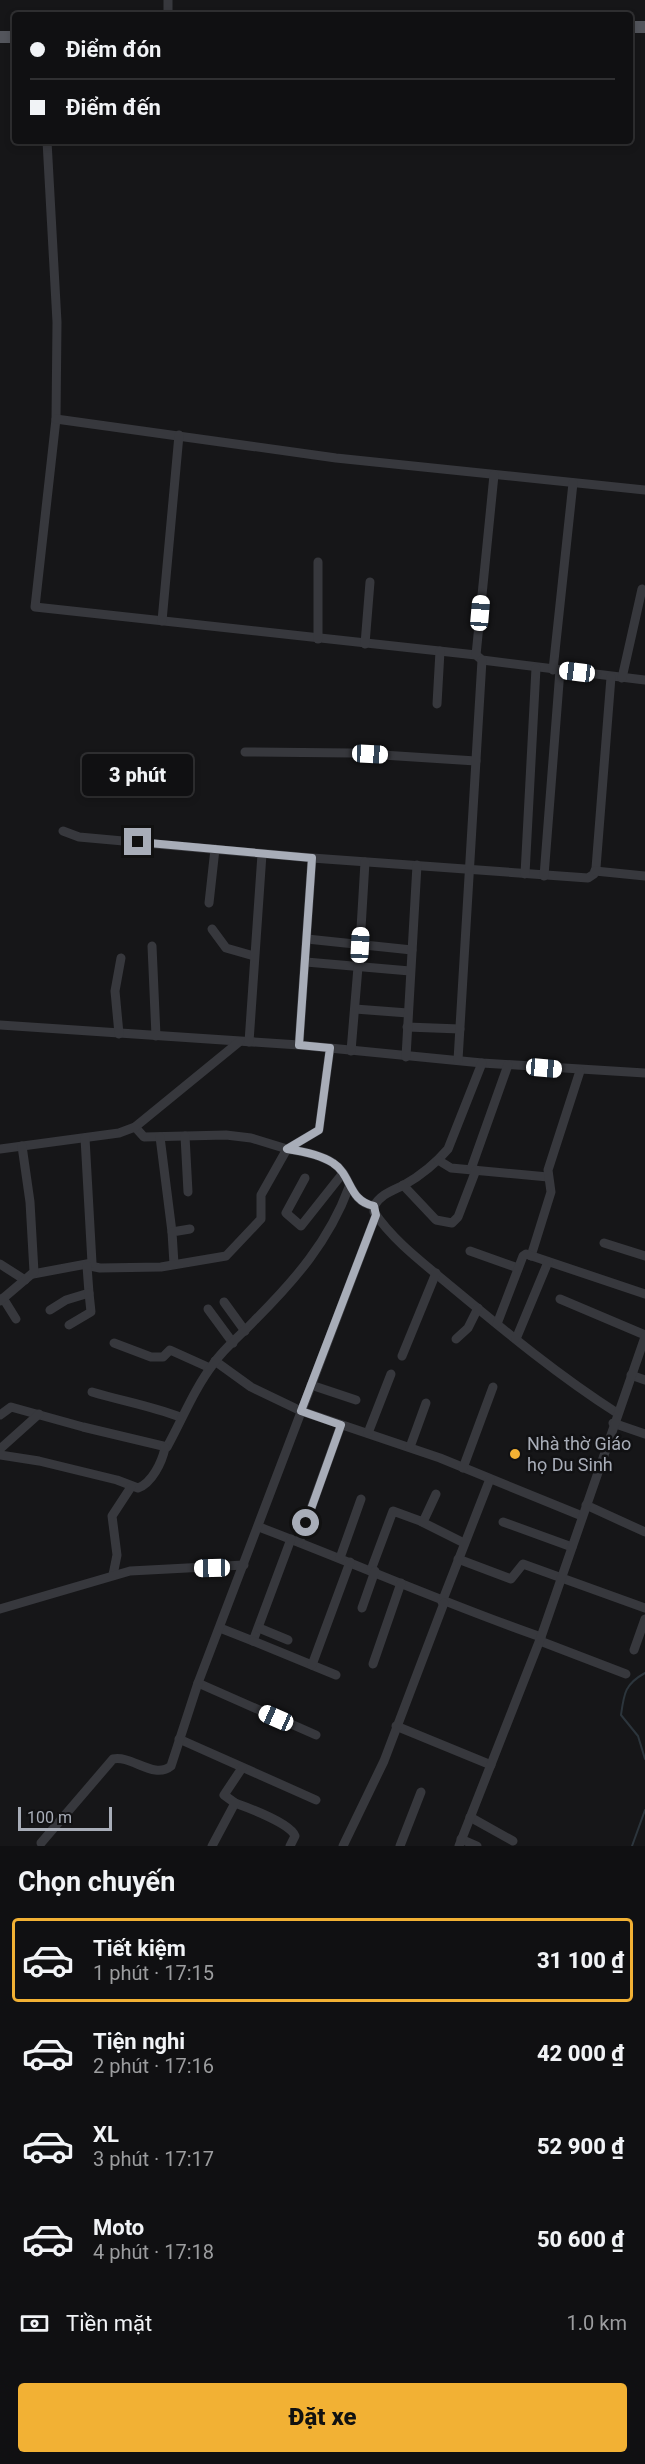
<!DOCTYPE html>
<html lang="vi">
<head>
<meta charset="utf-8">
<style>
	body { margin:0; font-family:Roboto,sans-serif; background:#1e1e20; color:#f1f3f6; height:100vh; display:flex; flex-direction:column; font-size:22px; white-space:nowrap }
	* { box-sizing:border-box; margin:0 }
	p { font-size:20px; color:#9c9d9f }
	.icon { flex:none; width:33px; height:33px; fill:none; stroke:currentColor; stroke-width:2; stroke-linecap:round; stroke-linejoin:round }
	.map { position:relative; height:1846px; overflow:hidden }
	.drawer { display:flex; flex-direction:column; background:#101012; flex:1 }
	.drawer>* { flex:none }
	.top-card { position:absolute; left:12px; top:12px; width:621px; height:132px; border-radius:6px; box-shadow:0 3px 9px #0003,0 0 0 2px #303032; display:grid; align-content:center; height:132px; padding:0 18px; background:#101012 }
	.scale { position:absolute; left:18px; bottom:15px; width:94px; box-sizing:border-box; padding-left:6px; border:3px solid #a8adb8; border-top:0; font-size:16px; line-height:21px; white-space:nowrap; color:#a8adb8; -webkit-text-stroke:4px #111113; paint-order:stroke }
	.end { position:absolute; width:27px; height:27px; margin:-14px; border:8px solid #a8adb8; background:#111; box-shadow:0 0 0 3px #111 }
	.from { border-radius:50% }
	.bubble { position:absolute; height:42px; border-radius:6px; background:#101012; box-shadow:0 3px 9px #0003,0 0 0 2px #303032; font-size:20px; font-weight:800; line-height:42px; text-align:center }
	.car { position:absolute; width:18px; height:36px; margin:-18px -9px; border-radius:8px; box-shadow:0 0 4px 2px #0007; background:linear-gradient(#fff 24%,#345 0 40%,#fff 0 76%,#345 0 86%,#fff 0) }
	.top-card b { display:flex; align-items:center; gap:21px; height:57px; font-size:22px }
	.top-card b+b { border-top:2px solid #303032 }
	.top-card i { width:15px; height:15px; background:#f1f3f6 }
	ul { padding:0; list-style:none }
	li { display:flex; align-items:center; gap:18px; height:84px; margin:0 12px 9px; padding:0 6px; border:3px solid transparent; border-radius:6px }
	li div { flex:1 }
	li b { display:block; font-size:22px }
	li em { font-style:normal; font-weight:800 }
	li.current { border-color:#f2b134 }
	li>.icon { width:54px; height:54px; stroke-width:1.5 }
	h2 { padding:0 18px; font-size:27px; line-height:72px }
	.pay { display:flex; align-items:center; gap:15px; height:66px; padding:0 18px; font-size:22px }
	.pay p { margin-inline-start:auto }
	.primary-button { display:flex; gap:12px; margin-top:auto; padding:12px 18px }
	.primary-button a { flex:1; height:69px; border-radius:6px; background:#f2b134; color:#111; font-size:24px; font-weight:800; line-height:69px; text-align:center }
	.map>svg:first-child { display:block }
</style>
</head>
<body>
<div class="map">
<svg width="645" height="1846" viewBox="0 0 645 1846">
	<rect width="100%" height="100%" fill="#161618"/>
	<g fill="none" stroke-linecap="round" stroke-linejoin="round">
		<!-- stream -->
		<g stroke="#2c353c" stroke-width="2">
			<path d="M645,1673C625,1684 624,1693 621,1715L638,1736L645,1759"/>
			<polyline points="632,1846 645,1810"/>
		</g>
		<!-- minor -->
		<g stroke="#37383d" stroke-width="9">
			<polyline points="168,15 168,0"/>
			<polyline points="47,141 57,322 56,419 35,607 476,655 482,660 645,680"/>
			<polyline points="56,419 336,458 645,490"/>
			<polyline points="318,562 318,639"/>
			<polyline points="162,621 179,435"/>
			<polyline points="365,644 370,582"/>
			<polyline points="476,655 494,475"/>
			<polyline points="553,670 573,483"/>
			<polyline points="622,678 642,589"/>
			<polyline points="437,704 440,651"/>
			<polyline points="245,752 351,753 476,761"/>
			<polyline points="63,831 79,837 312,858 588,878 594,874 596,868 611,677"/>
			<polyline points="595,871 645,876"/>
			<polyline points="525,874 536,668"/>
			<polyline points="544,876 560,670"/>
			<polyline points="209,903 215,849"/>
			<polyline points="212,929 226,948 254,956"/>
			<polyline points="307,939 412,950"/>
			<polyline points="360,945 365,862"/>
			<polyline points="152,946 156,1036"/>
			<polyline points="306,962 410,971"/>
			<polyline points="355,1009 408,1013"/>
			<polyline points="0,1025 299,1045 482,1063 645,1073"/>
			<polyline points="407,1027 460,1029"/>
			<polyline points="119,1034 115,991 121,958"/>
			<polyline points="249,1042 262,854"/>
			<polyline points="299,1045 312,858"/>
			<polyline points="351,1051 358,967"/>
			<polyline points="406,1057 417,865"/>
			<polyline points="458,1060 482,660"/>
			<path d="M482,1063L448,1149C436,1163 420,1176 404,1185C392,1191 381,1194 374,1206V1212C394,1242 426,1265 453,1288C506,1332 559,1376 617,1413"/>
			<polyline points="135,1127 144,1137 226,1135 251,1138 287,1149 319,1130 330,1048"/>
			<polyline points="185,1136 188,1192"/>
			<polyline points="160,1137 172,1232"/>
			<polyline points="0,1149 119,1133 135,1127 239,1042"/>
			<polyline points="438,1160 451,1168 548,1177"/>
			<polyline points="471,1169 508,1065"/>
			<polyline points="305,1178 286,1213 301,1226 343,1173"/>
			<polyline points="403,1185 436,1220 452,1223 458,1217 476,1170"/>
			<polyline points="604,1243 645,1256"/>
			<polyline points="470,1251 518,1268"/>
			<polyline points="531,1256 551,1192 548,1170 580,1071"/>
			<polyline points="0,1264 25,1280"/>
			<polyline points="174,1264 172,1232 190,1229"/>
			<path d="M90,1266L100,1268L161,1267L226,1256L261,1219V1195L287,1149C301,1151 321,1155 333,1163C352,1175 348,1201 374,1206"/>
			<polyline points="33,1274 92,1263 85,1138"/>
			<polyline points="3,1298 16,1319"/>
			<polyline points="560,1299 645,1335"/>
			<polyline points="0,1301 34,1272 30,1202 22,1146"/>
			<polyline points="224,1302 245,1331"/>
			<polyline points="208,1309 233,1343"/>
			<polyline points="50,1310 66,1300 89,1293 87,1266"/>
			<polyline points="497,1324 523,1256 526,1254 645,1294"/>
			<polyline points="69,1325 91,1312 89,1293"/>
			<polyline points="456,1339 468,1328 478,1308"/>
			<polyline points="516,1339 548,1262"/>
			<polyline points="114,1343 151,1357 163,1357 170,1350 210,1368"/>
			<polyline points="402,1356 436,1273"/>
			<polyline points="215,1361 251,1387 301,1411 440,1458 582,1516"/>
			<polyline points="631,1375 645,1380"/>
			<polyline points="311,1385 356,1400"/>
			<path d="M92,1392C122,1401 151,1406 180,1417"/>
			<path d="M0,1415L11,1407L83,1427L167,1447C183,1418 194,1389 214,1363C225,1347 242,1334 255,1320C295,1280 329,1241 349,1187"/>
			<polyline points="613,1423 645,1434"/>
			<polyline points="368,1433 391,1374"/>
			<polyline points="410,1447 426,1403"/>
			<polyline points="0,1449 39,1414"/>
			<path d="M0,1455L39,1461L117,1480L138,1488C152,1483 162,1462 165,1448"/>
			<polyline points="463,1468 493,1387"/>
			<polyline points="586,1505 645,1532"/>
			<polyline points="422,1522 464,1543"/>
			<polyline points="503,1522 572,1547"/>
			<path d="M259,1527C354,1563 446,1604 541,1637"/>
			<polyline points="299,1542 341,1425"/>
			<polyline points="340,1558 361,1499"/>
			<polyline points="458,1559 511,1579 523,1564 645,1608"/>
			<polyline points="371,1570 393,1511 423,1522 436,1494"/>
			<polyline points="113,1575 117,1555 112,1516 131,1487"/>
			<polyline points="442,1602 490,1479"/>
			<polyline points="362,1608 375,1571"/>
			<polyline points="0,1609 130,1571 244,1565"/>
			<polyline points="220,1628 253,1641 291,1539"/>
			<polyline points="259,1628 288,1640"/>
			<polyline points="253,1641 336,1675"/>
			<polyline points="540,1641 626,1674"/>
			<polyline points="634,1650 645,1619"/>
			<polyline points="373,1664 401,1583"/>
			<polyline points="312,1665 350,1562"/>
			<polyline points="198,1683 316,1735"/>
			<polyline points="396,1726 491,1765"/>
			<polyline points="179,1739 316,1800"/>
			<path d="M235,1803C249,1808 291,1824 295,1836L290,1846"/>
			<polyline points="470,1817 513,1841"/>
			<polyline points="461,1839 477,1846"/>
			<path d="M41,1843L113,1759C132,1755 154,1780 171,1766L198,1683L376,1215"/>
			<polyline points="212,1846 235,1803 224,1795 242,1768"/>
			<polyline points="343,1846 384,1761 444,1603"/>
			<polyline points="400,1846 421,1792"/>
			<polyline points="459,1846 541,1637 645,1337"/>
		</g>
		<!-- major -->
		<g stroke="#53555c" stroke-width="12">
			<polyline points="630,27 645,27"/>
			<polyline points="0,37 15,37"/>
		</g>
	</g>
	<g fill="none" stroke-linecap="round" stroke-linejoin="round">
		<!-- route -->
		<path stroke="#a8adb8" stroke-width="8" d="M138,842L312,858L299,1045L330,1048L319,1130L287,1149C301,1151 321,1155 333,1163C352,1175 348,1201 374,1206L376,1215L301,1411L341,1425L306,1523"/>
	</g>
	<!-- markers -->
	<circle fill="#f2b134" stroke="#111113" stroke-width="2" cx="515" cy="1454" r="6"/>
	<g text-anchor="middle" stroke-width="5" stroke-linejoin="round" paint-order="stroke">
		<!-- poi labels -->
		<g font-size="18" fill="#a8adb8" stroke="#111113" text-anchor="start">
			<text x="527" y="1450">Nhà thờ Giáo<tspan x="527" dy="21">họ Du Sinh</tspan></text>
		</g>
	</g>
</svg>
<div class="scale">100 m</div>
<i class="end from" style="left:306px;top:1523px"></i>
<i class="end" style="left:138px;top:842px"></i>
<div class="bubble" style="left:82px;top:754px;width:111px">3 phút</div>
<i class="car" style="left:480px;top:613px;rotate:5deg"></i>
<i class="car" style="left:577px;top:672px;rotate:277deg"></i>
<i class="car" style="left:370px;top:754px;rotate:93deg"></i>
<i class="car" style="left:360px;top:945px;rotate:3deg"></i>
<i class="car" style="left:544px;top:1068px;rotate:95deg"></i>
<i class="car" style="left:212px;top:1568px;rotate:269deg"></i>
<i class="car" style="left:276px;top:1718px;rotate:294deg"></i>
<div class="top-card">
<b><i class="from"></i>Điểm đón</b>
<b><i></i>Điểm đến</b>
</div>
</div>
<section class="drawer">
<h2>Chọn chuyến</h2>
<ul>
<li class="current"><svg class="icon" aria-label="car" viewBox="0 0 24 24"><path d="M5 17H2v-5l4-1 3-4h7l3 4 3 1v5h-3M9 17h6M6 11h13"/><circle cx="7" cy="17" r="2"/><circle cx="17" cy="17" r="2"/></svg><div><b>Tiết kiệm</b><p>1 phút · 17:15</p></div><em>31 100 ₫</em></li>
<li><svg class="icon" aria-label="car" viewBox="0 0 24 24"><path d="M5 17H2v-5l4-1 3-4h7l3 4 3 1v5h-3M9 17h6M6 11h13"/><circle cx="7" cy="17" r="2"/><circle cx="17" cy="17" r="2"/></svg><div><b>Tiện nghi</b><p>2 phút · 17:16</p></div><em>42 000 ₫</em></li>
<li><svg class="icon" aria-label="car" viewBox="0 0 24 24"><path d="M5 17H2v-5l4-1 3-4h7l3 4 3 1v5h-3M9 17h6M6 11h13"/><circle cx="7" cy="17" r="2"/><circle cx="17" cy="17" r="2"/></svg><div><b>XL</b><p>3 phút · 17:17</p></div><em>52 900 ₫</em></li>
<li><svg class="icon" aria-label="car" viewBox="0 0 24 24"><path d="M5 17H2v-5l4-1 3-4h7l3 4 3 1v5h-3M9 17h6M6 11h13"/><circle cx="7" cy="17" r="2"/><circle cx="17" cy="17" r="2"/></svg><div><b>Moto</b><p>4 phút · 17:18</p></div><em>50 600 ₫</em></li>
</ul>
<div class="pay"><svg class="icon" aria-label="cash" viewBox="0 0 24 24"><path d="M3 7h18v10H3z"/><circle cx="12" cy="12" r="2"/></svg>Tiền mặt<p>1.0 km</p></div>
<div class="primary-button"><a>Đặt xe</a></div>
</section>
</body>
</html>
